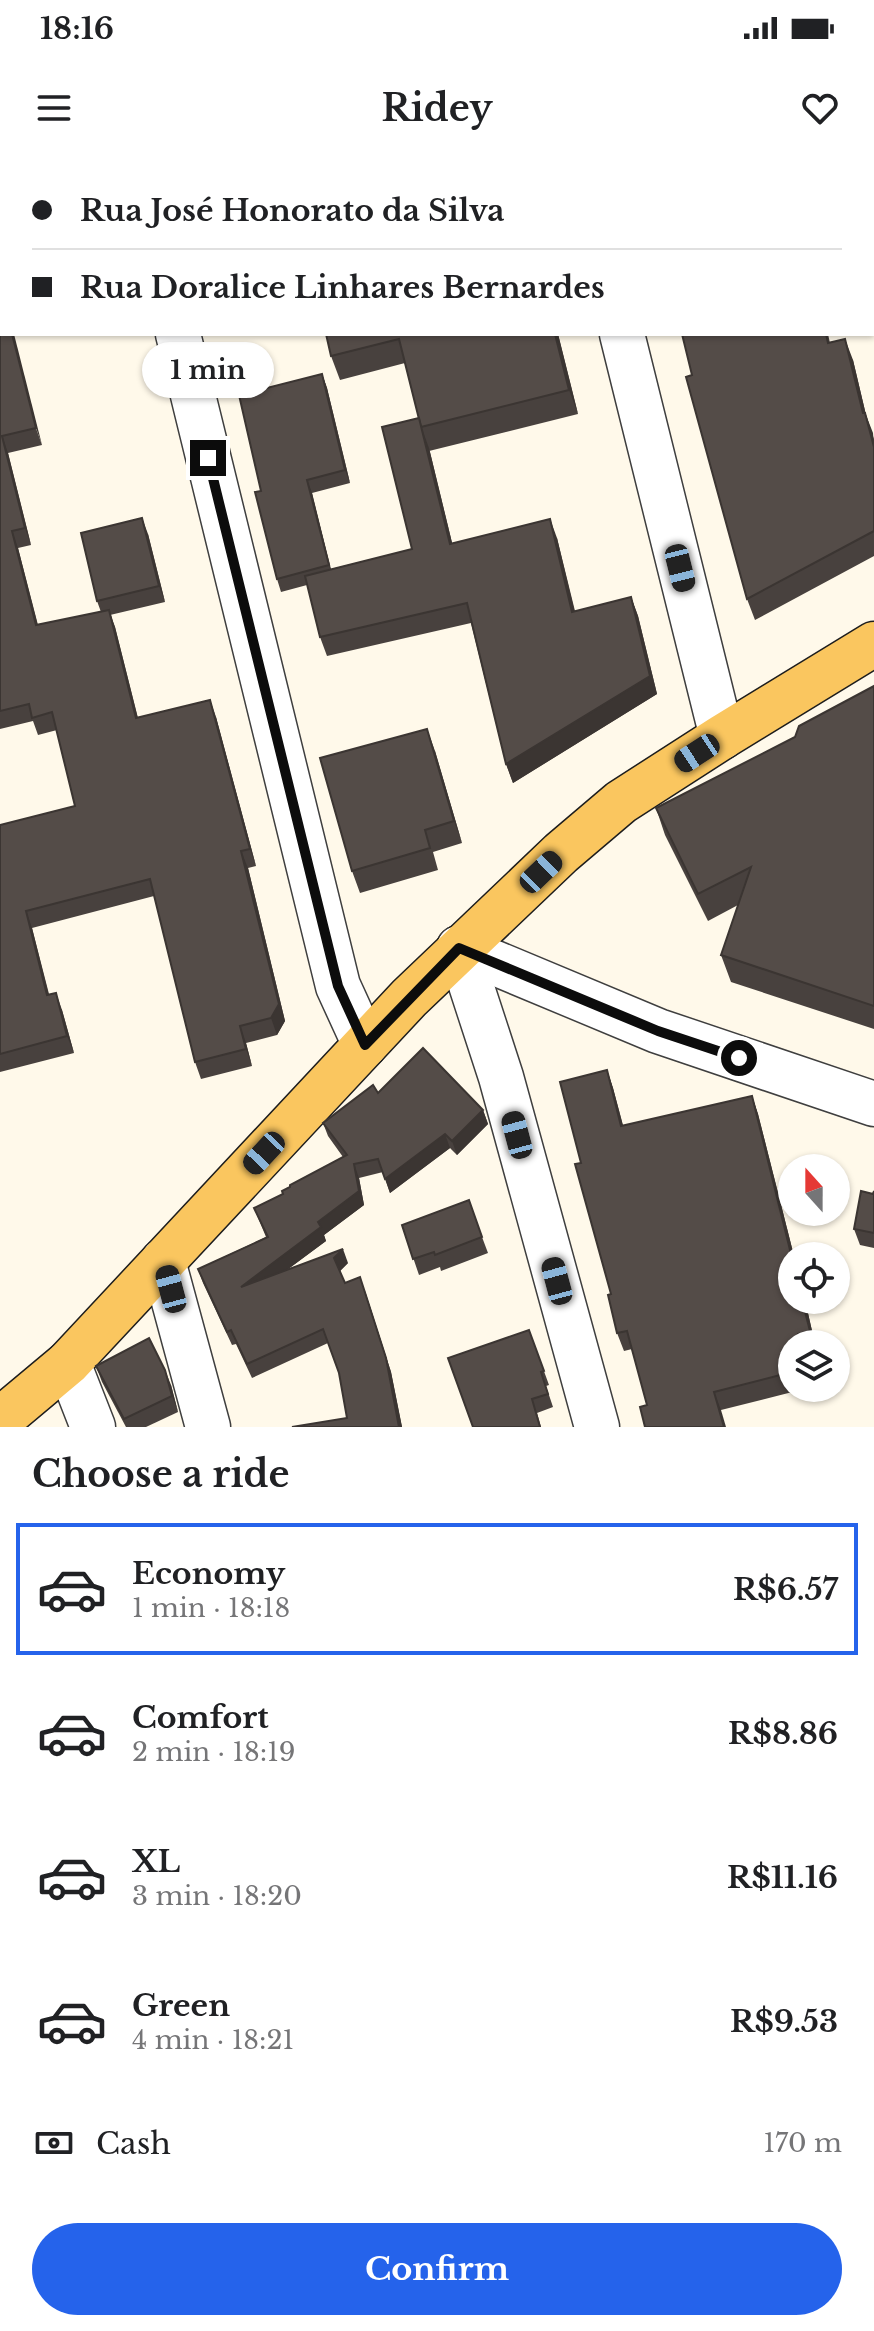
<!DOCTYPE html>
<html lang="en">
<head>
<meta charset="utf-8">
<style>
	body { margin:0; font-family:"Libre Baskerville",serif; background:#f6f6f6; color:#202124; height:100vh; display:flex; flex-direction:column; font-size:30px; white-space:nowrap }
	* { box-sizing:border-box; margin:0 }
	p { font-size:26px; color:#757577 }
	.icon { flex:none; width:44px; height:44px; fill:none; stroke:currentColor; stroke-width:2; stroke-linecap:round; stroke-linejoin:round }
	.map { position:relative; height:1267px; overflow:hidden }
	.drawer { display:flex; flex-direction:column; background:#fff; flex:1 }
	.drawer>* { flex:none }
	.hud { position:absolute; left:0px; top:0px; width:874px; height:176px; box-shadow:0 2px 6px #0004; display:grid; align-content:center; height:176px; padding:0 32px; background:#fff }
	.needle { width:52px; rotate:339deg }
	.controls { position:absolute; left:778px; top:994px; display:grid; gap:16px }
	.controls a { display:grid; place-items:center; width:72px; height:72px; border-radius:50%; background:#fff; box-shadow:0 2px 6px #0004; font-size:40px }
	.end { position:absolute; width:36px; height:36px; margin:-18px; border:10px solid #0c0c0c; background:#fff; box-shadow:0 0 0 4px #fff }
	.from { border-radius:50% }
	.bubble { position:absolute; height:56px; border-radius:28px; background:#fff; box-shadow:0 2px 6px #0004; font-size:26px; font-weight:700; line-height:56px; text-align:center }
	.car { position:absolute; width:24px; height:48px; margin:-24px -12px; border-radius:10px; box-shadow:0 0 6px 2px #0007; background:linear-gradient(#222 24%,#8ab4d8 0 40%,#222 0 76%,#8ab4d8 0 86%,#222 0) }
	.hud b { display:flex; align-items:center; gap:28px; height:76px; font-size:30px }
	.hud b+b { border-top:2px solid #e0e0e0 }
	.hud i { width:20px; height:20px; background:#202124 }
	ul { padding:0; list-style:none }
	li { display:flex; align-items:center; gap:24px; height:132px; margin:0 16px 12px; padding:0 16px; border:4px solid transparent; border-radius:0px }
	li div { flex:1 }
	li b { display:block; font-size:30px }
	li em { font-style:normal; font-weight:700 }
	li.active { border-color:#2563eb }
	li>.icon { width:72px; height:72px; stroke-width:1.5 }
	h2 { padding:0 32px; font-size:36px; line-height:96px }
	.pay { display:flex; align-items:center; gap:20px; height:88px; padding:0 32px; font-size:30px }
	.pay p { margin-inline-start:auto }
	.cta { display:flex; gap:16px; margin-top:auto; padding:16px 32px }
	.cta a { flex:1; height:92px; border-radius:48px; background:#2563eb; color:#fff; font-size:32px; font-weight:700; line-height:92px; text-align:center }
	.status { display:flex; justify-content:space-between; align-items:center; height:56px; padding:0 40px; background:#fff; direction:ltr }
	.status svg { height:22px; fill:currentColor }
	header { display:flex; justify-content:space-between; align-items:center; height:104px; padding:0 32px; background:#fff; font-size:36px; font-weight:700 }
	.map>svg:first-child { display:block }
</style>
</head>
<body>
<div class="status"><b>18:16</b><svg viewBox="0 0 49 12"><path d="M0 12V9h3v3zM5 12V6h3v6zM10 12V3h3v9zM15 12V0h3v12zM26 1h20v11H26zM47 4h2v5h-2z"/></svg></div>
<header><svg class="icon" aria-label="menu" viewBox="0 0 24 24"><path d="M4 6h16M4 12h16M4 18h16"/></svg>Ridey<svg class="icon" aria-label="heart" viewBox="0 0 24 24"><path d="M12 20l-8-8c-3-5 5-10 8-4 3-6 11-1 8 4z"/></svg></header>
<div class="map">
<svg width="874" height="1267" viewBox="0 0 874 1267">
	<rect width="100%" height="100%" fill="#fff9ea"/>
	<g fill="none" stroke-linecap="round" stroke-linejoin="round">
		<defs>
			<g id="minor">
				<polyline points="135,0 135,2"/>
				<polyline points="579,0 580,2"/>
				<polyline points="178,174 338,826 365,885"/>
				<polyline points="622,174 722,577"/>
				<polyline points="459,788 501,917 597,1267"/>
				<polyline points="459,788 658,871 874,944"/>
				<polyline points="163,1101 208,1267"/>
				<polyline points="68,1203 93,1267"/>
			</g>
			<polyline id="major" points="0,1260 68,1203 409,838 561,693 621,642 722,577 874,484"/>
		</defs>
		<!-- minor casing -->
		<use href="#minor" stroke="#3f3f3f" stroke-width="47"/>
		<!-- major casing -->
		<use href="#major" stroke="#1d1d1d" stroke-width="47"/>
		<!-- minor -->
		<use href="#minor" stroke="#fff" stroke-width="44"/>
		<!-- major -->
		<use href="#major" stroke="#fac65f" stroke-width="44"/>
	</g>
	<!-- wall -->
	<g fill="#48413e">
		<rect x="13" y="0" width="53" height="2"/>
		<polygon points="0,22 2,22 2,174 42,285 8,293 31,385 18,388 38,465 101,452 97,441 148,374 165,442 110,455 115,467 138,558 216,557 256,706 248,708 285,861 277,875 246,883 252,906 201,919 195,902 154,736 32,768 49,834 62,850 74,893 0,912 0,665 75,646 57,570 38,575 33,561 0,569"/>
		<polygon points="326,174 558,174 578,254 429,291 429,288 452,383 557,378 575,451 631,437 638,456 657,534 513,623 506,604 471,463 327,496 320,477 307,425 281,432 277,419 261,331 322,214 327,228 350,323 312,333 331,409 412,389 419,258 405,203 340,220 331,196"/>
		<polygon points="682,174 828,174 830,183 853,200 866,255 874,279 874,396 755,460 747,439"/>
		<polygon points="874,526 874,869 731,822 721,795 738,745 708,761 665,675 656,648 795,577"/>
		<polygon points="435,591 462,683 433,692 438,710 360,733 352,711"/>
		<polygon points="607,910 613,928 623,966 752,936 758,954 794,1096 792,1096 792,1140 805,1140 815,1184 792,1184 792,1228 808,1228 721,1250 647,1245 632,1189 624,1191 617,1173 611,1134 581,1003"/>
		<polygon points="378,933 483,950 488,964 457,995 450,988 390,1033 383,1012 359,1018 364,1045 324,1075 326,1081 287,1110 348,1103 340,1111 345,1123 365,1131 391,1212 402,1267 292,1267 347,1258 340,1214 328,1183 252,1218 236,1184 232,1185 203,1123 198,1109 266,1077 254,1048 283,1034 343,997 328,976 323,963"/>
		<polygon points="874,1031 874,1088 860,1085 854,1069"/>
		<polygon points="402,1065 482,1077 488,1093 441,1111 440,1107 419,1115"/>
		<polygon points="529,1170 549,1225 546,1226 553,1247 537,1253 541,1267 473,1267"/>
		<polygon points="96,1206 171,1225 178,1252 146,1267 126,1267 102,1222"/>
	</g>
	<!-- shaded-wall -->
	<g fill="#3b3532">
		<polygon points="12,174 14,174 42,285 36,268"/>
		<polygon points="555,174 558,174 578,254 569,230"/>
		<polygon points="845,179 853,200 866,255 873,273 874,287 863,253"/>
		<polygon points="322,214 327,228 350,323 345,310"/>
		<polygon points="422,269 429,288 457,403 450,384"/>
		<polygon points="2,276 8,293 31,385 25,368"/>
		<polygon points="307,320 312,333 333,419 329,405"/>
		<polygon points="142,358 148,374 165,442 159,426"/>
		<polygon points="550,359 557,378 579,470 572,452"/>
		<polygon points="12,371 18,388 42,482 36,465"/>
		<polygon points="631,437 638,456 657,534 513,623 506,604"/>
		<polygon points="109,450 115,467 142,575 136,558"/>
		<polygon points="210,540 216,557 256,706 250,689"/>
		<polygon points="427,569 435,591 462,683 454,661"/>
		<polygon points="241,691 248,708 285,861 277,875 271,858"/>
		<polygon points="26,751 32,768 53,852 47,835"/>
		<polygon points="56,833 62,850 74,893 67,876"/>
		<polygon points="240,866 246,883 252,906 246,889"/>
		<polygon points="607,910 613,928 628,984 621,966"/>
		<polygon points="752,936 758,954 794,1096 792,1096"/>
		<polygon points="483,950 488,964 457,995 452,981"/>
		<polygon points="445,974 450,988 390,1033 385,1019"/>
		<polygon points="354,1004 359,1018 364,1045 324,1075 326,1081 246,1140 241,1127 318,1062"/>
		<polygon points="343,1089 348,1103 339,1112 334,1098"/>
		<polygon points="365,1131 391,1212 402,1267 399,1267"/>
		<polygon points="802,1140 805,1140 815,1184 810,1171"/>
		<polygon points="165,1210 171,1225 178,1252 172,1236"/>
		<polygon points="714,1232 721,1250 726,1267 724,1267"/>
	</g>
	<!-- building -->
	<g fill="#544c48" stroke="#3b3532" stroke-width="2">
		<polygon points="379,0 488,0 488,2 380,2"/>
		<polygon points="709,0 791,0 792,2 710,2"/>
		<rect x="0" y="22" width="2" height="101"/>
		<polygon points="0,126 2,134 2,174 12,174 36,268 2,276 25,368 12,371 36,465 109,450 136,558 210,540 250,689 241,691 279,844 271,858 240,866 246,889 195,902 150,719 26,751 47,835 56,833 67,876 0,894 0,665 75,646 52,552 32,558 29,544 0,551"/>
		<polygon points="326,174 555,174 569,230 421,267 399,179 331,196"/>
		<polygon points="682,174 826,174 828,183 845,179 863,253 865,253 874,287 874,371 747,439 686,217 692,215"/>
		<polygon points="322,214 345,310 307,320 329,405 277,419 255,332 261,331 239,235"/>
		<polygon points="419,258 450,384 550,359 572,452 631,437 650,516 506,604 467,443 320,477 305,416 412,389 382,267"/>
		<polygon points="142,358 159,426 97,441 81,373"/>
		<polygon points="874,526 874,846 721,795 751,707 698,734 656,648 795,577 799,566"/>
		<polygon points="427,569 454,661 425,670 430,688 352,711 320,598"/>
		<polygon points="423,888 483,950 452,981 445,974 385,1019 378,999 354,1004 359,1031 318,1062 321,1067 241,1127 343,1089 334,1098 345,1123 360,1117 386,1198 399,1267 292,1267 347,1258 339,1213 323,1169 247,1204 231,1170 227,1172 198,1109 268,1077 254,1048 283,1034 282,1031 290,1027 290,1025 347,995 323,963 373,925 378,933"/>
		<polygon points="607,910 621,966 752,936 792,1098 792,1140 802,1140 810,1171 798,1174 800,1184 792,1184 792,1212 714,1232 724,1267 645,1267 640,1247 647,1245 627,1171 617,1173 608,1135 611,1134 575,1004 581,1003 560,922"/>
		<polygon points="861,1031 873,1034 874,1031 874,1073 854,1069"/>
		<polygon points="469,1040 482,1077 435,1095 434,1092 413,1099 402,1065"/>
		<polygon points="529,1170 544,1211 541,1212 548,1234 532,1239 540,1267 473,1267 448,1198"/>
		<polygon points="149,1178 165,1210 172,1236 124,1259 96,1206"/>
	</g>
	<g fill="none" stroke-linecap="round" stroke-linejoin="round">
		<!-- route -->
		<polyline stroke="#0c0c0c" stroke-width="10" points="208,298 338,826 365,885 459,788 658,871 739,898"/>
	</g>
</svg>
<div class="controls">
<a><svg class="needle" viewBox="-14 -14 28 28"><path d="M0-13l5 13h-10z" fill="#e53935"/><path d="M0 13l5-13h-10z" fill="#757577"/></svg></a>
<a><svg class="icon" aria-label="locate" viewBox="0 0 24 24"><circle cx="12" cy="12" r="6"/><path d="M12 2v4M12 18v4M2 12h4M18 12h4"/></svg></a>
<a><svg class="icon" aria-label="layers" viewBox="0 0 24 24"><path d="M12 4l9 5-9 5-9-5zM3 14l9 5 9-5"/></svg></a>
</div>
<i class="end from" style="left:739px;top:898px"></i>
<i class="end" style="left:208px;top:298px"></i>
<div class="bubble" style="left:142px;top:182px;width:132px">1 min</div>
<i class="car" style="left:680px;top:408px;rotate:166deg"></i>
<i class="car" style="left:697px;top:593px;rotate:237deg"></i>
<i class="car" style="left:541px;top:712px;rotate:46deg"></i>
<i class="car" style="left:517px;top:975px;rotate:345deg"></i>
<i class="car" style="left:264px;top:993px;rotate:223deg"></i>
<i class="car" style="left:557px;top:1121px;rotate:345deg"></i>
<i class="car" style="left:171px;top:1129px;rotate:345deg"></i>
<div class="hud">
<b><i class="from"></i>Rua José Honorato da Silva</b>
<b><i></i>Rua Doralice Linhares Bernardes</b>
</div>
</div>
<section class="drawer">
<h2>Choose a ride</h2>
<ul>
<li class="active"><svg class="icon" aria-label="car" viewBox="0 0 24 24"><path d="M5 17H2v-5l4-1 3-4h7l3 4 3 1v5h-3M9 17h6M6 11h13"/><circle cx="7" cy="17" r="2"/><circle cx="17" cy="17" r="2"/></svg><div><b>Economy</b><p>1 min · 18:18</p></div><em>R$6.57</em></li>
<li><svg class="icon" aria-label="car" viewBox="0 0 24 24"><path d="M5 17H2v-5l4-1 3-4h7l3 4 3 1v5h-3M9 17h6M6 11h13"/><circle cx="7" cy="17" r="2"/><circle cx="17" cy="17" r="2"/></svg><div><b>Comfort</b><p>2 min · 18:19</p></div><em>R$8.86</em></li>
<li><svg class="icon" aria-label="car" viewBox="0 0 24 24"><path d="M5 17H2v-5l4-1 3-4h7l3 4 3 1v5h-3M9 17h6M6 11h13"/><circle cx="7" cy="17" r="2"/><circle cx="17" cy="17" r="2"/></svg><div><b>XL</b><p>3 min · 18:20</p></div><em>R$11.16</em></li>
<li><svg class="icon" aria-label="car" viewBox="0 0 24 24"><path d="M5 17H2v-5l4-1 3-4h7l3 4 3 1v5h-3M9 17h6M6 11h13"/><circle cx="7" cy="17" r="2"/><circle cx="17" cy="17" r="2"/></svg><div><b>Green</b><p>4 min · 18:21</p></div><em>R$9.53</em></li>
</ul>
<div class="pay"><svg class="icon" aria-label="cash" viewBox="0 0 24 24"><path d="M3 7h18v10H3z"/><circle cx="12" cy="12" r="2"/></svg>Cash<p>170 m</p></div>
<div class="cta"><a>Confirm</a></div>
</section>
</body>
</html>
